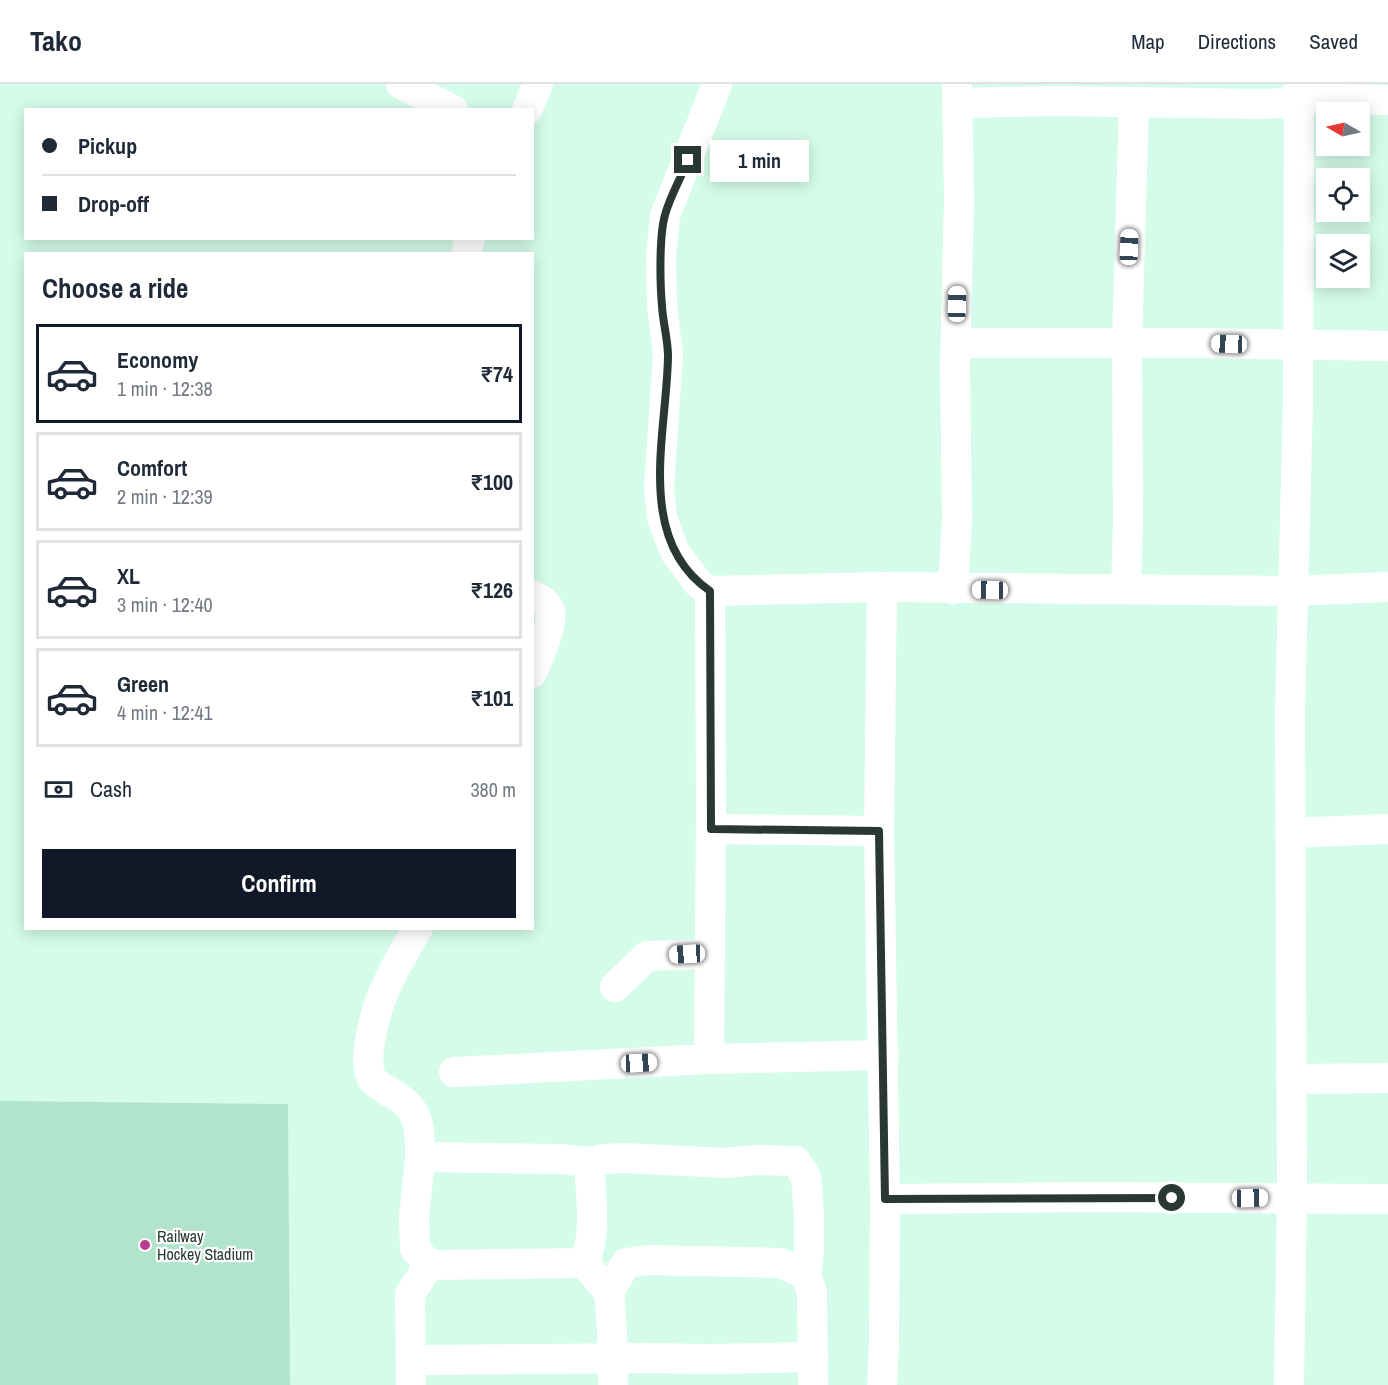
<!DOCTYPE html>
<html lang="en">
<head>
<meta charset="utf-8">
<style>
	body { margin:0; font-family:"Archivo Narrow",sans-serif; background:#f6f6f7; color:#1f2937; height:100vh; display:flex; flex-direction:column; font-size:22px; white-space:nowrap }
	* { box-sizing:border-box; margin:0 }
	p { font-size:20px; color:#747a83 }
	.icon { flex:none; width:33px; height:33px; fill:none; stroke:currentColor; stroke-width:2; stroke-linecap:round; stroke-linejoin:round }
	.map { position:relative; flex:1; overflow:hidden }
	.details { position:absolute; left:24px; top:168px; width:510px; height:678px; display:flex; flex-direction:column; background:#fff; border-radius:0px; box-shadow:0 3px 15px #0003 }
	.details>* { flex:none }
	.top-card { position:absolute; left:24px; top:24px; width:510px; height:132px; border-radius:0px; box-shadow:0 3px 15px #0003; display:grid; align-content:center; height:132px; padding:0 18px; background:#fff }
	.needle { width:39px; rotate:279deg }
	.tools { position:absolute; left:1316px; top:18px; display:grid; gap:12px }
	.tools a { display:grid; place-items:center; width:54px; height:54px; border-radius:0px; background:#fff; box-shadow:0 3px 15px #0003; font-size:30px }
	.end { position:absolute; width:27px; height:27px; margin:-14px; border:8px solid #293932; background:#fff; box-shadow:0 0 0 3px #fff }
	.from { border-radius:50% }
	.bubble { position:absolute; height:42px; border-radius:0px; background:#fff; box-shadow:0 3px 15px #0003; font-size:20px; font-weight:800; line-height:42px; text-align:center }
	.car { position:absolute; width:18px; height:36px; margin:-18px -9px; border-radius:8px; box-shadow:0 0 4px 2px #0007; background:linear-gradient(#fff 24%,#345 0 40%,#fff 0 76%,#345 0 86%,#fff 0) }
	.top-card b { display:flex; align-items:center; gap:21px; height:57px; font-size:22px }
	.top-card b+b { border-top:2px solid #e0e1e3 }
	.top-card i { width:15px; height:15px; background:#1f2937 }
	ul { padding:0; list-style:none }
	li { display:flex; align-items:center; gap:18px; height:99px; margin:0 12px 9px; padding:0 6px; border:3px solid #e0e1e3; border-radius:0px }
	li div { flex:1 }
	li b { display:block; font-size:22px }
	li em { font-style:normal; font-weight:800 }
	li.on { border-color:#111827 }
	li>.icon { width:54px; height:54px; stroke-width:1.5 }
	h2 { padding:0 18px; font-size:27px; line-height:72px }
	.pay { display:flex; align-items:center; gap:15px; height:66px; padding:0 18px; font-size:22px }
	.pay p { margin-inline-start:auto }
	.cta { display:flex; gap:12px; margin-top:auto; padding:12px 18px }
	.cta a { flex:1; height:69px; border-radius:0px; background:#111827; color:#fff; font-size:24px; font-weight:800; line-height:69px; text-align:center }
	header { display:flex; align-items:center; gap:36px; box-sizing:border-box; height:84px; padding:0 30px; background:#fff; border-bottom:2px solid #e0e1e3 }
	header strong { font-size:28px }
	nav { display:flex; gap:33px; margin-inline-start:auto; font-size:21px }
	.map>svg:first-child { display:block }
</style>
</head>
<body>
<header>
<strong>Tako</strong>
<nav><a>Map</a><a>Directions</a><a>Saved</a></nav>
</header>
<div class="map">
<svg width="1388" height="1301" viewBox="0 0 1388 1301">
	<rect width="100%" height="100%" fill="#d5fcea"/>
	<!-- green -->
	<polygon fill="#b2e3cd" points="0,1017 288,1020 290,1301 0,1301"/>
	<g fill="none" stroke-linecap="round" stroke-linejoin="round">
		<!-- minor -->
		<g stroke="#fff" stroke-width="30">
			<polyline points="401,0 453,26"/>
			<polyline points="717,0 665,132 661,173 662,221 668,270 659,404 662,434 675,468 698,499 710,507 882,503"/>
			<polyline points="957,19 1058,17 1262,20 1282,19 1299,14 1388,16"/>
			<polyline points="527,26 538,0"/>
			<polyline points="466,170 470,154"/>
			<polyline points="957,259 1196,259 1388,262"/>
			<polyline points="1126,504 1128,438 1127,259 1134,19"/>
			<polyline points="953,505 957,435 955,283 959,116 957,0"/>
			<path d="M532,511C539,515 548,519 550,527C553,543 538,574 532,589"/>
			<polyline points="711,745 879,747"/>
			<polyline points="1290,749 1388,745"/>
			<path d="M418,844C406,864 394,884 385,905C377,922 359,983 374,997C384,1007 399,1011 408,1021C421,1034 420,1056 420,1073"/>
			<polyline points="615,903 647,872 710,870"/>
			<polyline points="709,975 711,726 710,507"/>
			<polyline points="454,988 709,975 884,971"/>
			<polyline points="1291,995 1388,994"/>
			<polyline points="589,1078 604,1075 624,1074 726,1079 757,1076 796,1077 806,1093 809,1131 809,1168 806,1191"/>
			<polyline points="885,1115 1094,1113 1388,1115"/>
			<path d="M429,1181L415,1165L414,1134L420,1073L561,1075L589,1078C590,1110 598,1149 584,1179"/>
			<polyline points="609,1208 626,1179 647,1176 781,1179 806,1191 812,1208 813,1301"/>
			<polyline points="411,1276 647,1274 709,1275 813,1273"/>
			<polyline points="411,1301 410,1210 429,1181 584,1179 609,1208 612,1246 613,1301"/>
			<polyline points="882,1301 884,1260 885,1115 879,747 882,503 1291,507 1388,503"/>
			<polyline points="1289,1301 1292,1113 1290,628 1298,318 1299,0"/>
		</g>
	</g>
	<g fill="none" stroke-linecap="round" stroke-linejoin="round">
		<!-- route -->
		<path stroke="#293932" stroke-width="8" d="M688,76C681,94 670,112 665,131C659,152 660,200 662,222C663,239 668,256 668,272C667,349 634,455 710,507L711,745L879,747L885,1115L1172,1114"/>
	</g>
	<!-- markers -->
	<circle fill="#ba3d8d" stroke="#fff" stroke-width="2" cx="145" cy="1161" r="6"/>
	<g text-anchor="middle" stroke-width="4.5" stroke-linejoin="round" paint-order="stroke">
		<!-- poi labels -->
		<g font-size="16" fill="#293932" stroke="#fff" text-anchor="start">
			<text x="157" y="1158">Railway<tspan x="157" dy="18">Hockey Stadium</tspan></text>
		</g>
	</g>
</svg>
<div class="tools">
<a><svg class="needle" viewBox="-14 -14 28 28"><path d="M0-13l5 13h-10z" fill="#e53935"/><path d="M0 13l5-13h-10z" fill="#747a83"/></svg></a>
<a><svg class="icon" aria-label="locate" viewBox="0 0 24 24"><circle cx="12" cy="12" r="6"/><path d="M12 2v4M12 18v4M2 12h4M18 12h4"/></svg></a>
<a><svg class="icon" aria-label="layers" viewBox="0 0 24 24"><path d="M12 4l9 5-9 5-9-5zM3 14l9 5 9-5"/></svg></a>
</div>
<i class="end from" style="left:1172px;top:1114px"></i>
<i class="end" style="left:688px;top:76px"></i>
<div class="bubble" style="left:710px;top:56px;width:99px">1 min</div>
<i class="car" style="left:1129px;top:163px;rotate:2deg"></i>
<i class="car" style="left:957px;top:220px;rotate:1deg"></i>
<i class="car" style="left:1229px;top:260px;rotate:272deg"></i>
<i class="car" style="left:990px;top:506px;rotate:271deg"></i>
<i class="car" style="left:687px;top:870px;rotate:267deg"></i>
<i class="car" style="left:639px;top:979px;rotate:87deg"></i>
<i class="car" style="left:1250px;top:1114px;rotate:89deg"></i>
<div class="top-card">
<b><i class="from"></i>Pickup</b>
<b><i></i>Drop-off</b>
</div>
<section class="details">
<h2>Choose a ride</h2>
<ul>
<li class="on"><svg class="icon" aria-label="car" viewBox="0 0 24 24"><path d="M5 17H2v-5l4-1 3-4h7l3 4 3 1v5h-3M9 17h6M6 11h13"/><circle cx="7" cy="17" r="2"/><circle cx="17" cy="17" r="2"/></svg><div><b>Economy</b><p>1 min · 12:38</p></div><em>₹74</em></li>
<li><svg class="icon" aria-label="car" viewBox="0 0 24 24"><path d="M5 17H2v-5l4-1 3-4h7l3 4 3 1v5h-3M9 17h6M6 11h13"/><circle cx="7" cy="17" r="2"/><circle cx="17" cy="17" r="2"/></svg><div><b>Comfort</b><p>2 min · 12:39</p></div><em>₹100</em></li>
<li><svg class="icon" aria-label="car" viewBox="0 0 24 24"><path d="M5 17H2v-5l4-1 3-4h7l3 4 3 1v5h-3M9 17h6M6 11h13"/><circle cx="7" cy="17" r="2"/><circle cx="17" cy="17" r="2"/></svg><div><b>XL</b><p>3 min · 12:40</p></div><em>₹126</em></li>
<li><svg class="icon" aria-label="car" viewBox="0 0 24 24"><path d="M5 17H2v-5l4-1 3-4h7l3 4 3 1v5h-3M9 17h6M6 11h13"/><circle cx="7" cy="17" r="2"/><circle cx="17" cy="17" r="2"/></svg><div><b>Green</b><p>4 min · 12:41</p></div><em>₹101</em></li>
</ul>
<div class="pay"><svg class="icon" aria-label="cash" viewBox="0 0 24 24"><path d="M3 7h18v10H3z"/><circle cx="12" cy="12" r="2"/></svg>Cash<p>380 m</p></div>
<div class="cta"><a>Confirm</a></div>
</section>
</div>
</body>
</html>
